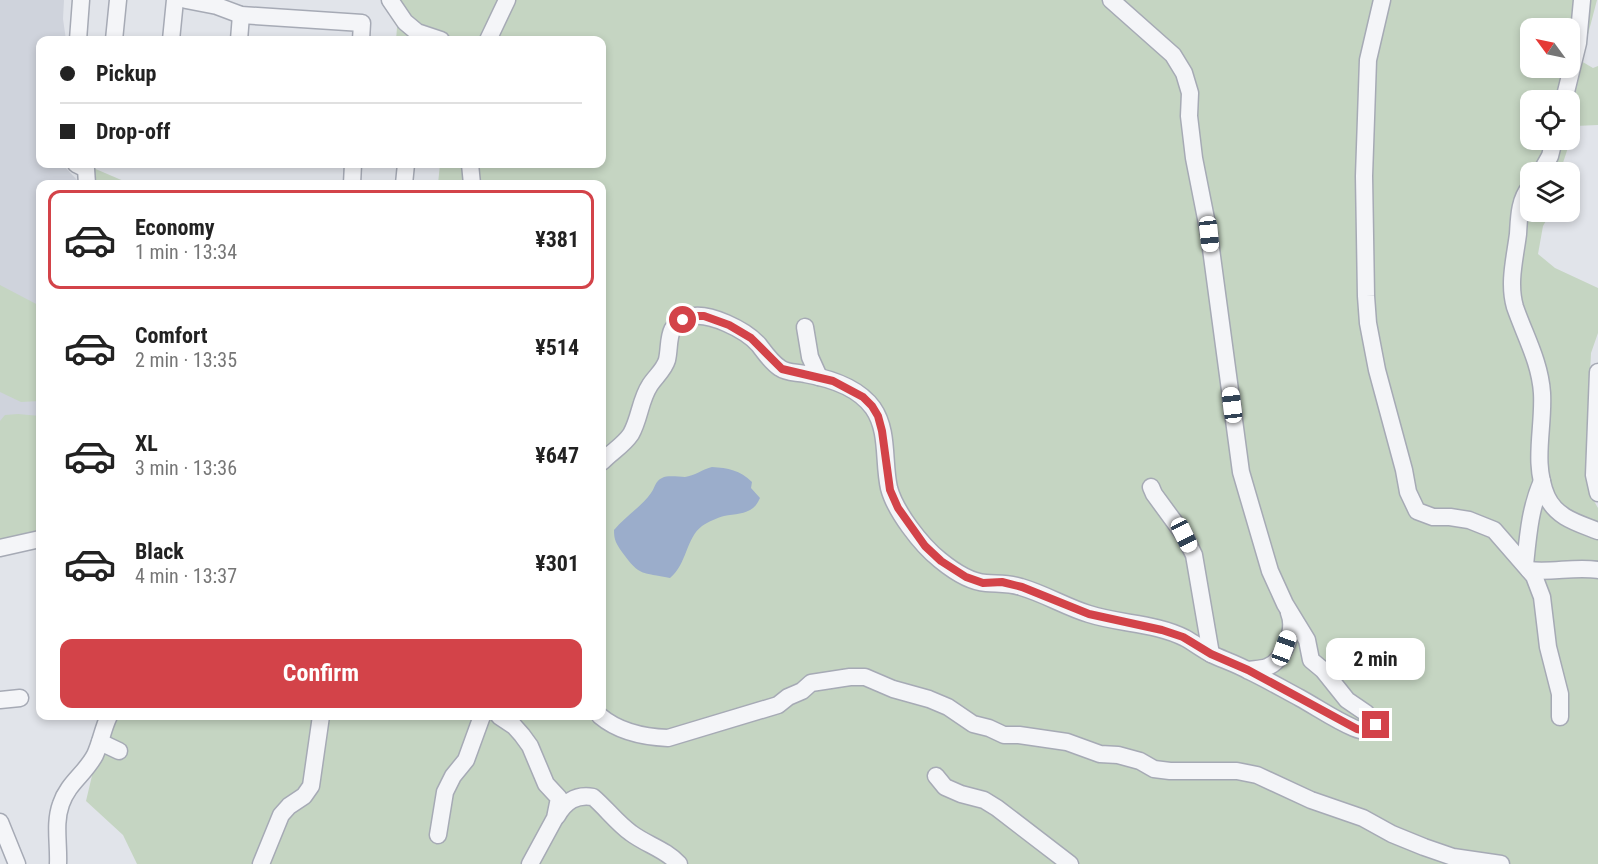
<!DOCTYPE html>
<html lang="en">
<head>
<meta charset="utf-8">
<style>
	body { margin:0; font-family:"Roboto Condensed",sans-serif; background:#f6f6f6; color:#222; height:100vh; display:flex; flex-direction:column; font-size:22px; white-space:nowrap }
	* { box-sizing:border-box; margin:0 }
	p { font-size:20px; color:#767676 }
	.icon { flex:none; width:33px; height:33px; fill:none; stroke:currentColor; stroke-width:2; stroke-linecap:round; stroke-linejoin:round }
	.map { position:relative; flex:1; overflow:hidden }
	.panel { position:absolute; left:36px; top:180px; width:570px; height:540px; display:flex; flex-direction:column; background:#fff; border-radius:12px; box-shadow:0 3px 9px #0003 }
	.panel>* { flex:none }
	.guide { position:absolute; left:36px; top:36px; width:570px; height:132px; border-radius:12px; box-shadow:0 3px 9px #0003; display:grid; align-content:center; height:132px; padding:0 24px; background:#fff }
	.needle { width:39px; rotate:303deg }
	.controls { position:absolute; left:1520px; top:18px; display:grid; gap:12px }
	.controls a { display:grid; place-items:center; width:60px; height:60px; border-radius:12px; background:#fff; box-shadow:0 3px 9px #0003; font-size:30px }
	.end { position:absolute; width:27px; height:27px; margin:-14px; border:8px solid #d34349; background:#fff; box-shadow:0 0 0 3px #fff }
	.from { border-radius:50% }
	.bubble { position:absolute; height:42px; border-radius:12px; background:#fff; box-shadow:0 3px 9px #0003; font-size:20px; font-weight:700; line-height:42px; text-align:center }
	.car { position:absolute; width:18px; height:36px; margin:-18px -9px; border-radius:8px; box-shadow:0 0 4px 2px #0007; background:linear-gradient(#fff 24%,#345 0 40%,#fff 0 76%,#345 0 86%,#fff 0) }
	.guide b { display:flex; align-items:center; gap:21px; height:57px; font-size:22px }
	.guide b+b { border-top:2px solid #e0e0e0 }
	.guide i { width:15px; height:15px; background:#222 }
	ul { padding:10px 0 0; list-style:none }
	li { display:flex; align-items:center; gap:18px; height:99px; margin:0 12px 9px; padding:0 12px; border:3px solid transparent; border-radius:12px }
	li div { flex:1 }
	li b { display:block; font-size:22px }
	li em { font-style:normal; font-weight:700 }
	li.current { border-color:#d34349 }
	li>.icon { width:54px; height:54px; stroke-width:1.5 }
	.button { display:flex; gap:12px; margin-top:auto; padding:12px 24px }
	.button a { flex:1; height:69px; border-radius:12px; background:#d34349; color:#fff; font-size:24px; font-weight:700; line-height:69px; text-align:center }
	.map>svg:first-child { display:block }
</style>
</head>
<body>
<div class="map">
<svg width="1598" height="864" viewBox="0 0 1598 864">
	<rect width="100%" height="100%" fill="#e1e4ea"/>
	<!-- built -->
	<polygon fill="#cfd3dc" points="0,0 64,0 63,19 66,40 40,40 40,164 62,164 77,180 78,184 40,184 40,534 0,542"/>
	<!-- green -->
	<g fill="#c5d5c2" fill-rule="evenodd">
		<path d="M397,0H1597L1581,61L1593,68L1598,66V125L1575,126L1560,172H1530V212H1551L1543,226L1538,254L1555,268L1598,288V333L1591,353L1585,473L1590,494L1598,508V864H137L123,835L86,801L95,763L114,716H602V184H438L440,164H602V40H396L399,3ZM1530,28H1569V68H1530ZM1530,100H1569V140H1530Z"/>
		<polygon points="91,167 126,182 141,184 92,184"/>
		<polygon points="0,285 40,306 40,401 21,402 0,392"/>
		<polygon points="18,414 40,416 40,532 0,541 0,421 5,415"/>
	</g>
	<!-- water -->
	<path fill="#9badcb" d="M712,467C728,468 740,470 752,482L751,488L760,498C753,515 739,513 724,516C717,518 708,522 702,526C686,538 687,564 670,578C642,572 640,577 622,552C616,543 614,540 614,530C625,517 643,505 651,493C655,488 655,481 662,478C668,475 678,477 685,477C694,476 703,469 712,467Z"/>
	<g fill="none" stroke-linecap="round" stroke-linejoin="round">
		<defs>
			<g id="minor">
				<polyline points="186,0 217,6 241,15 362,23 361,40"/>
				<polyline points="390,0 405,22 417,32 441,40"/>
				<polyline points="1382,0 1368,60 1364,176 1366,296 1368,323 1377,370 1404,470 1408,492 1417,511 1433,517 1450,517 1469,520 1494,530 1534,576 1542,597 1548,647 1560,694 1560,717"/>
				<polyline points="78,40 81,0"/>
				<polyline points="114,40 118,0"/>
				<polyline points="171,40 175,0"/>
				<polyline points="239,40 241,15"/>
				<polyline points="488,40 507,0"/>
				<polyline points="1564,100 1578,43 1582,0"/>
				<polyline points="76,164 86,169 87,184"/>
				<polyline points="470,164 472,184"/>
				<polyline points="1541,172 1550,156 1554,140"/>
				<polyline points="352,184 353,164"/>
				<polyline points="404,184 406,164"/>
				<path d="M1530,187C1519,200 1519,218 1518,234C1515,258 1508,283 1515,307C1525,336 1540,362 1542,393C1544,429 1532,463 1547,497C1557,518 1578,523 1598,531"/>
				<polyline points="805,327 810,357 819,377"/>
				<polyline points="1598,372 1594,475 1598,493"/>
				<path d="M602,462C611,452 623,446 631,434C640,418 640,400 650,385C655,377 664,370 667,360C671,342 665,324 689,317C708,311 746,330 759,345C765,353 771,362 780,368C787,373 796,372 805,374C828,378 858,387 873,408C889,431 883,462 889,488C895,511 921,545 940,560C951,569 970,582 986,583C998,584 1009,583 1021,587C1045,594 1066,607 1089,614C1120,624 1156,623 1185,638C1194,643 1202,649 1211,654C1224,660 1237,664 1249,671C1266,679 1283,689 1300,698C1318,708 1335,720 1354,728C1361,731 1368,732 1374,730L1376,725L1366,713L1347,700L1323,670L1311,660L1307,640L1285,604L1270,571L1241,472L1209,234L1194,158L1189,116L1190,93L1184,73L1173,55L1111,0"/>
				<polyline points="1151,487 1154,494 1184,535 1194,555 1211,654"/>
				<polyline points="0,548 40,539"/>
				<path d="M1525,565C1528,536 1530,508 1542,481"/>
				<path d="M1529,570C1552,573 1576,566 1598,570"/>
				<path d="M1248,670C1254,669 1262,669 1267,667C1284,661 1296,629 1289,613"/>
				<polyline points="0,700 20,698"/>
				<polyline points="499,716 514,726 522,735 530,746 546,784 559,798 555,818 530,864"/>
				<path d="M600,716C619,732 643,737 668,738L778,705L788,697L802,691L811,683L850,677H865L893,689L929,699L948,707L973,724L989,728L1004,735H1019L1067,742L1100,754L1118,755L1140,761L1154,769L1170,771H1237L1257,775L1311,800L1363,818L1392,834L1424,847L1453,857L1501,864"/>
				<polyline points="100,742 119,751"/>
				<polyline points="936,776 945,787 961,794 984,800 997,808 1070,864"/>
				<path d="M557,816C565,802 576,794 593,797C606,808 617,823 631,833C647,845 665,849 679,864"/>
				<polyline points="0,822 17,864"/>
				<polyline points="438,835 445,792 453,776 466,760 482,716"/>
				<path d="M58,864C59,844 54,823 61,804C68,783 85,774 95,755C101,742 103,728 109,716"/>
				<polyline points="261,864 281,815 289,806 304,796 311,786 321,716"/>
			</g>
		</defs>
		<!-- minor casing -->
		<use href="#minor" stroke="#a6aab5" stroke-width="19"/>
		<!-- minor -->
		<use href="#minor" stroke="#f4f5f8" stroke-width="16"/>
	</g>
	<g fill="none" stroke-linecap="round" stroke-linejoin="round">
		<!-- route -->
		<polyline stroke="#d34349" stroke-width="8" points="683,320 690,316 704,316 729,325 751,338 782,369 833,381 863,397 872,406 878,416 882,431 890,490 898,508 925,546 941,561 966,577 983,583 1002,582 1022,587 1089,614 1162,630 1183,637 1211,654 1248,670 1357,729 1372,732 1376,725"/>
	</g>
</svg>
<div class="controls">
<a><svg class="needle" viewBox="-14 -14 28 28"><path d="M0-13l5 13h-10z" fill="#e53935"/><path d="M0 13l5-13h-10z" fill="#767676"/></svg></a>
<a><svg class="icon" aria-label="locate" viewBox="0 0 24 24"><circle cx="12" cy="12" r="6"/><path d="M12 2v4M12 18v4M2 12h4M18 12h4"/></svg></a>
<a><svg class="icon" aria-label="layers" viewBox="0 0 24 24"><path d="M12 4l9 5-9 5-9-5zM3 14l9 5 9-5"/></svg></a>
</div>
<i class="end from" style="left:683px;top:320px"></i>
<i class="end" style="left:1376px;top:725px"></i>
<div class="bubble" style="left:1326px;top:638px;width:99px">2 min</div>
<i class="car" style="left:1209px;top:234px;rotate:174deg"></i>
<i class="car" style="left:1232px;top:405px;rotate:353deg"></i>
<i class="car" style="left:1184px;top:535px;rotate:154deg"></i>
<i class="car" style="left:1284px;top:648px;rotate:20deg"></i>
<div class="guide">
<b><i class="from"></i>Pickup</b>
<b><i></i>Drop-off</b>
</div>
<section class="panel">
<ul>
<li class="current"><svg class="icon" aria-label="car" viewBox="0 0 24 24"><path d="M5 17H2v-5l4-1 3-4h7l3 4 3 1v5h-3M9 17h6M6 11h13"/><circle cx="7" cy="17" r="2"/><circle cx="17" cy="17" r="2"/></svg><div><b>Economy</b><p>1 min · 13:34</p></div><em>¥381</em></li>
<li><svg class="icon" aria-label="car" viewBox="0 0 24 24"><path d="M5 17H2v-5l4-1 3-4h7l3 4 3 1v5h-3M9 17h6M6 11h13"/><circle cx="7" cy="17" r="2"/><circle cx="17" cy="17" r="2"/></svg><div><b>Comfort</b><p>2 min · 13:35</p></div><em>¥514</em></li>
<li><svg class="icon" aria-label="car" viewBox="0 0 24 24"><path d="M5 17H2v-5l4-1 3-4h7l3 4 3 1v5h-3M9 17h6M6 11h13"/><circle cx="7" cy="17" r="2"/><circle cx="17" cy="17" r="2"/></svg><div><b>XL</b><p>3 min · 13:36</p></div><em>¥647</em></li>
<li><svg class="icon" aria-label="car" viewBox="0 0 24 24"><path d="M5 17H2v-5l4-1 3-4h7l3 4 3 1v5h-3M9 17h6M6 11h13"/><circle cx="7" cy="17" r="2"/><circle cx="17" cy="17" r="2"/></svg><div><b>Black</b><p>4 min · 13:37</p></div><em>¥301</em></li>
</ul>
<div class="button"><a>Confirm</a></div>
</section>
</div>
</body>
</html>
